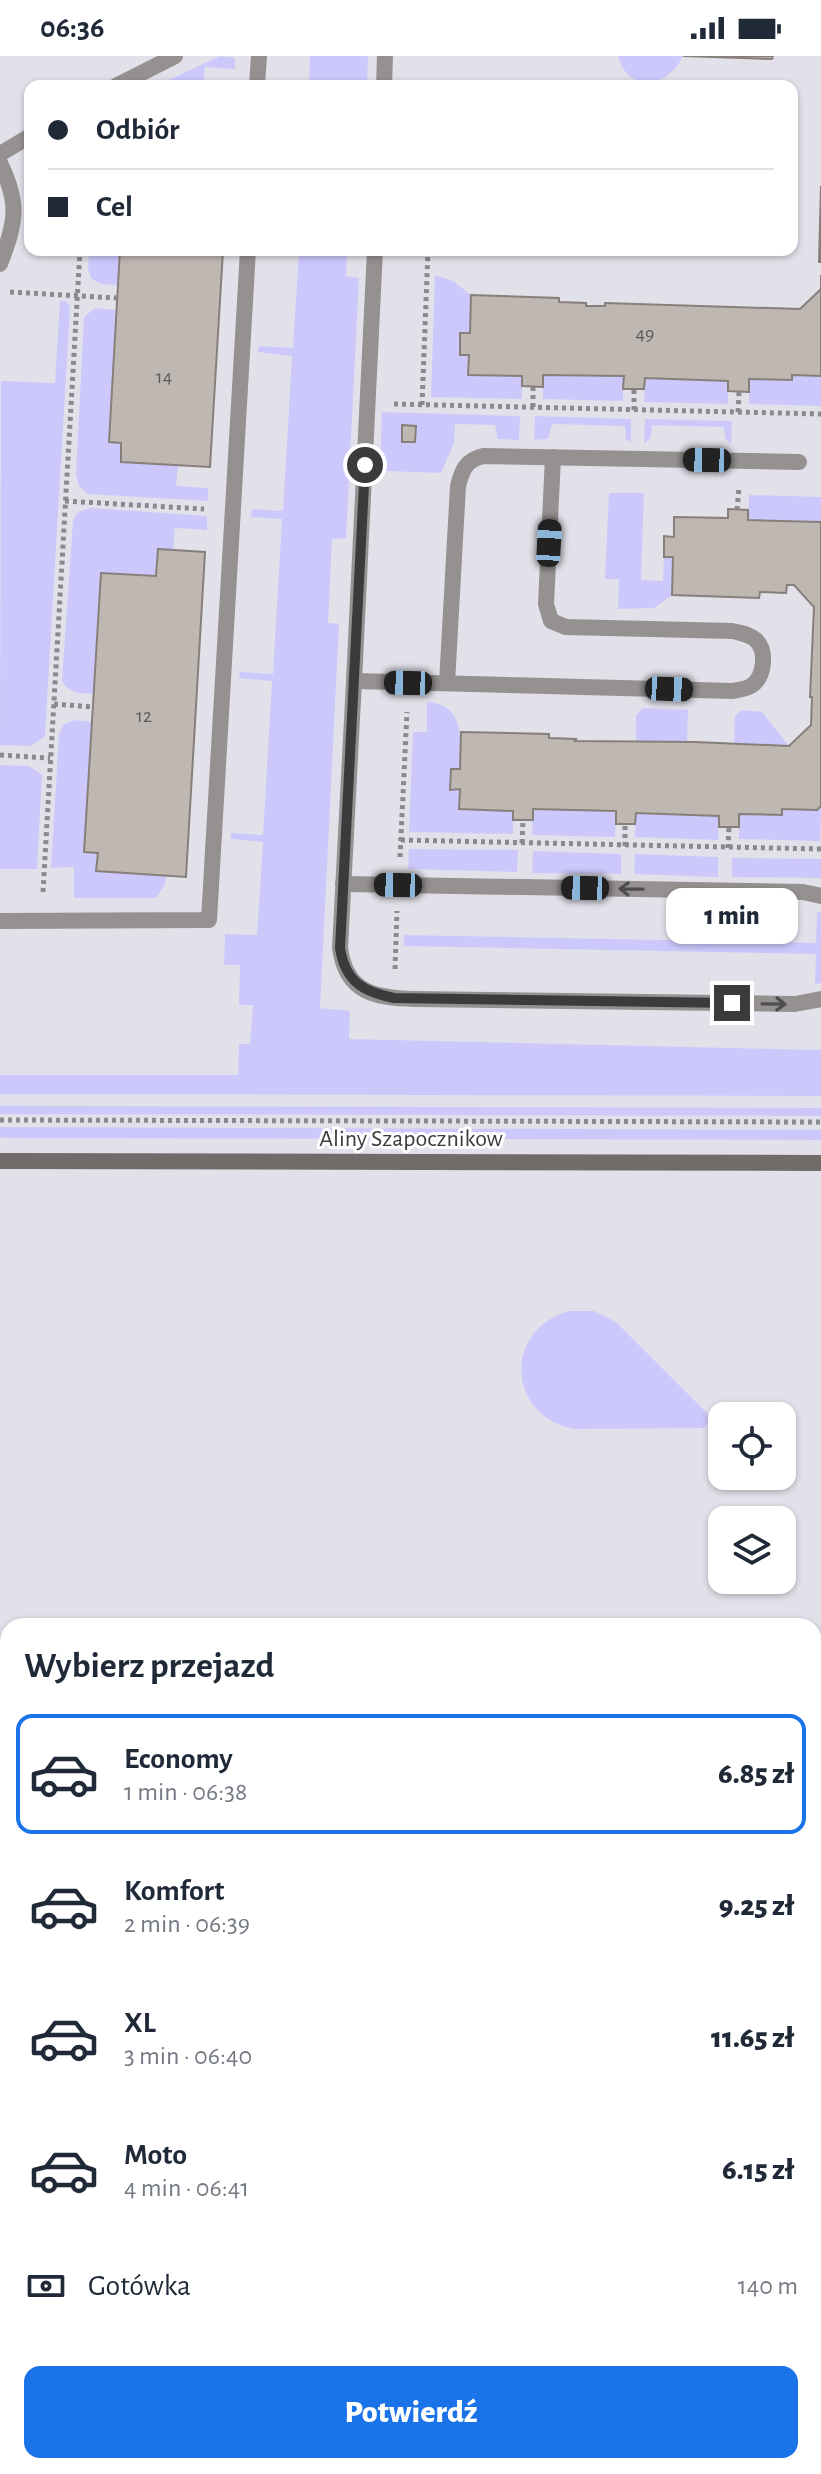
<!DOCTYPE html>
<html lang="pl">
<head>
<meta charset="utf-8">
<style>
	body { margin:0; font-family:"Alegreya Sans",sans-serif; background:#f6f6f7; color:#1f2937; height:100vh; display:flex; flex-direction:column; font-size:30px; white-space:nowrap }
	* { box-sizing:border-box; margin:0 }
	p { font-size:26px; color:#747a83 }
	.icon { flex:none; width:44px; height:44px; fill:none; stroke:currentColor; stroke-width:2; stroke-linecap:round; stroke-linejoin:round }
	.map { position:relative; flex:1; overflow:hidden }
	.details { position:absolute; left:0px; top:1562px; width:822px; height:856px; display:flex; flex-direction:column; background:#fff; border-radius:24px 24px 0 0; box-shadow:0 2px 6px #0004 }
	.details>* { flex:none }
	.guide { position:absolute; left:24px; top:24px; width:774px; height:176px; border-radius:16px; box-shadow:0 2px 6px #0004; display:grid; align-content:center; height:176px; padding:0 24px; background:#fff }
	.controls { position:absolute; left:708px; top:1346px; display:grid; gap:16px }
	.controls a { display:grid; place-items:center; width:88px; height:88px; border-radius:16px; background:#fff; box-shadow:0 2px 6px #0004; font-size:40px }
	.end { position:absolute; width:36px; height:36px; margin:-18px; border:10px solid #3b3b3e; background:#fff; box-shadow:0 0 0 4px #fff }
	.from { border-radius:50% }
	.bubble { position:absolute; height:56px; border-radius:16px; background:#fff; box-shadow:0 2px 6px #0004; font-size:26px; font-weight:800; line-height:56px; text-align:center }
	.car { position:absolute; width:24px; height:48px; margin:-24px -12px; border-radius:10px; box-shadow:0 0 6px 2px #0007; background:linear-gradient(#222 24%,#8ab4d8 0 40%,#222 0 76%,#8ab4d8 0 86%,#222 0) }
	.guide b { display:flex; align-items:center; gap:28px; height:76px; font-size:30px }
	.guide b+b { border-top:2px solid #e0e1e3 }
	.guide i { width:20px; height:20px; background:#1f2937 }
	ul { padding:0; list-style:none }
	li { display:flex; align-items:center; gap:24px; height:120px; margin:0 16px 12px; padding:0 8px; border:4px solid transparent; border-radius:16px }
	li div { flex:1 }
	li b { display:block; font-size:30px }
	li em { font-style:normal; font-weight:800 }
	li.active { border-color:#1a73e8 }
	li>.icon { width:72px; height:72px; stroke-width:1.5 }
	h2 { padding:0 24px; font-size:36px; line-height:96px }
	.pay { display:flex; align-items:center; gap:20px; height:88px; padding:0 24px; font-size:30px }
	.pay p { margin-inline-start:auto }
	.cta { display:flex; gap:16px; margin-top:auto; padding:16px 24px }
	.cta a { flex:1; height:92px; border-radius:16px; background:#1a73e8; color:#fff; font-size:32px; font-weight:800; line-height:92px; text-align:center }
	.status { display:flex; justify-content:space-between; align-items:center; height:56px; padding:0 40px; background:#fff; direction:ltr }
	.status svg { height:22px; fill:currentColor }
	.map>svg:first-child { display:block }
</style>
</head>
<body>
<div class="status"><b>06:36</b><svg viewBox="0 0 49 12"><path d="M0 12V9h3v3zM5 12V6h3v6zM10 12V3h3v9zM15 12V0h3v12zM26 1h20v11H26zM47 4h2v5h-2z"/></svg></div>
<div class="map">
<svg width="821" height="2418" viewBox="0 0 821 2418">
	<rect width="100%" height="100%" fill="#e2e1ea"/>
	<!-- green -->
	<g fill="#cdc8fc">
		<polygon points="220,0 235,2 235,13 205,11 203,30 156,30"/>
		<polygon points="310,0 368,0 367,30 309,30"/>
		<path d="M618,0H683C668,32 628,38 618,0Z"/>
		<polygon points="89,194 120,194 118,229 101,228 91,222 88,212"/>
		<polygon points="299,194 347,194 346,220 359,222 346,482 332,483 328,567 339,568 320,952 350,955 349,983 821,994 821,1040 0,1038 0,1019 238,1019 239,988 250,988 253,949 239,949 240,909 224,909 225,878 257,879 263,786 231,783 231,777 263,779 272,625 239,622 240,616 273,618 282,463 251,461 252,453 283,455 292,300 258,296 259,290 293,292"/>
		<polygon points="435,219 453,225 471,239 470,277 460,278 460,299 469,299 468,318 522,320 522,343 431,341"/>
		<polygon points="60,245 66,245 70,251 45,680 31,690 0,689 1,325 55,327"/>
		<polygon points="95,252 116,254 109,386 121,387 121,406 178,409 176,430 208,432 208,445 88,438 79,430 76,418 84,261"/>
		<polygon points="543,319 624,320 623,345 543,343"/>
		<polygon points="792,319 821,320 821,350 749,348 749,323 792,324"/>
		<polygon points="645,322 728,325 728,348 644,346"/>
		<polygon points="382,356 520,360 519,384 498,383 495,369 455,368 454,387 441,417 386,415 380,408"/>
		<polygon points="535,360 631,363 631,386 626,383 625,370 552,368 548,383 534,384"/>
		<polygon points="645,363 732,365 731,388 725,382 724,371 652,369 651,382 644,387"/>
		<polygon points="609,437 644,437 641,524 663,525 664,501 673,501 672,539 654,552 618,553 619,523 605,523"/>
		<polygon points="749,439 821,441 821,466 748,464"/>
		<path d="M90,452L207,460V474L175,472L173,494L158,493L156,520L94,638C80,637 70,638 62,625L73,464L78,456Z"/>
		<path d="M427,646C466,648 460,685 460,713H451L450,733H460L459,753L513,755V778L409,776L413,676H427Z"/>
		<polygon points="643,652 688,654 687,686 636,685 636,659"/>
		<polygon points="742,654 762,656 789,690 734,687 735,660"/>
		<polygon points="75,664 92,666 84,796 98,797 97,815 166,820 165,829 156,842 74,842 74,811 51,812 59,678 64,668"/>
		<polygon points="0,709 29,710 42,719 37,813 0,813"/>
		<polygon points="821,750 820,785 739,783 739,758 781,759 782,753 816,754"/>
		<polygon points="533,753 616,755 615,781 532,779"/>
		<polygon points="636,757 719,760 718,784 635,781"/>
		<polygon points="409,793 518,794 517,816 408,813"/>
		<polygon points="533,795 621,798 621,818 532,817"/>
		<polygon points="635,798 718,801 718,821 634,818"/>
		<polygon points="732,802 821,803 821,822 732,821"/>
		<polygon points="817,856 821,856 821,927 815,928 816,898 404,890 404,879 816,887"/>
		<polygon points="0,1050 821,1052 821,1060 0,1058"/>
		<polygon points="0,1071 821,1074 821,1084 4,1082 0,1081"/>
		<path d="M569,1255H594L616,1266L709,1359V1366L704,1372L574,1373C507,1360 502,1274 569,1255Z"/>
	</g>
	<!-- building -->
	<g fill="#bfb7b2" stroke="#877f7a" stroke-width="2">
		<polygon points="683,0 773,0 772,3"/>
		<polygon points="821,130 821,206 819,206"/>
		<polygon points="120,194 223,194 210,411 121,406 121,387 109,386"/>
		<polygon points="821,219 821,320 792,319 792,324 749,323 749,336 728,335 728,325 645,322 644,333 623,333 624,320 543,319 543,331 522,330 522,320 468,319 469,299 460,299 460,277 470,277 471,239 559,242 559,246 586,247 586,250 605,250 605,247 800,253 821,233"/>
		<polygon points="402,369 416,370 415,386 402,386"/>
		<polygon points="728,453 748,454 748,464 821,466 821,750 817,754 782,753 782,759 739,758 739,771 719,771 719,760 636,757 635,768 616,768 616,755 533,753 533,764 513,764 513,755 459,753 460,733 450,734 451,713 460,713 461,676 549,678 549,682 576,683 575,685 695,686 789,690 811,669 812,641 810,641 814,551 794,529 787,529 786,537 760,536 759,542 672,539 673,501 664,501 664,480 674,481 674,461 728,462"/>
		<polygon points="158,493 205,496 186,821 96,815 98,797 84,796 101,517 156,520"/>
		<polygon points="814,1811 821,1812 821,1841 814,1841"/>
		<polygon points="0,2160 8,2161 4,2208 0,2208"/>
		<polygon points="814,2277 821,2277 821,2353 814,2352"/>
		<polygon points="195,2410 249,2410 249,2418 194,2418"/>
		<polygon points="249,2410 341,2410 341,2416 249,2412"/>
	</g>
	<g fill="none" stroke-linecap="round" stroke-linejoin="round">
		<!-- path -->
		<g stroke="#89898f" stroke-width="5" stroke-dasharray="4 4" stroke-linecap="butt">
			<polyline points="10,236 117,242"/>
			<polyline points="394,348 821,358"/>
			<polyline points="422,349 428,194"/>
			<polyline points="533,351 533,330"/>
			<polyline points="634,354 634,333"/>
			<polyline points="738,356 739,336"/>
			<polyline points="65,445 204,453"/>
			<polyline points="737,454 739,432"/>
			<polyline points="54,648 93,651"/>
			<polyline points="0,699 50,702"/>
			<polyline points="401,784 821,793"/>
			<polyline points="522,787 523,764"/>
			<polyline points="625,790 625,768"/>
			<polyline points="728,792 729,771"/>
			<polyline points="400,801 407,656"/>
			<polyline points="43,836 80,194"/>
			<polyline points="395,913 397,855"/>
			<polyline points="0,1064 821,1066"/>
		</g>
		<!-- lane -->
		<g stroke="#969191" stroke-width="16">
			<polyline points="257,30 259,0"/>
			<polyline points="384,30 385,0"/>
			<path d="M0,107C20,148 16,166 0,208"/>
			<path d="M375,194L354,625L733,635C738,634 746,633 751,630C765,621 767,595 756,584C749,578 741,577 732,575L566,571L551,565L546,548L553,401"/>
			<path d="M354,625L340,892C346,937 375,942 415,943L795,948L821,943"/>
			<path d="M447,627L458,430C462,414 466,404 483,400L799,406"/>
			<polyline points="343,828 803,836 821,840"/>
			<polyline points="0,865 209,864 248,194"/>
		</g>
		<!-- street -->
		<g stroke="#969191" stroke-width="16">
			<polyline points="116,30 175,0"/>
			<polyline points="0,98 30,80"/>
		</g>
		<!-- secondary -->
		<polyline stroke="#716b6a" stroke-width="16" points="0,1105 821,1107"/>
	</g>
	<!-- one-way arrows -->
	<defs><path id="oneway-shaft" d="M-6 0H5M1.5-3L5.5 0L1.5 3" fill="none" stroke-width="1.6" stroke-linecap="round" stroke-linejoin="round" transform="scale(2)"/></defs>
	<g stroke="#4d4c4f">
		<use href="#oneway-shaft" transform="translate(631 833) rotate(-179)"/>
		<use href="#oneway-shaft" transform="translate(774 948) rotate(1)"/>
	</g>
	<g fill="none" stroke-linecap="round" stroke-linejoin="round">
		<!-- route -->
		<path stroke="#3b3b3e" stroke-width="10" d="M365,409L340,892C345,925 363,936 394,942L732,947"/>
	</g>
	<g text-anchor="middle" stroke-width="6" stroke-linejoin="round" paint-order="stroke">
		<!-- number labels -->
		<g font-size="20" fill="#5c5a5b">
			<text x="645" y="284">49</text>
			<text x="164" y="327">14</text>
			<text x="144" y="666">12</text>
		</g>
		<!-- street labels -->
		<g font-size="24" fill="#3b3b3e" stroke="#fff">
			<text x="411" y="1090">Aliny Szapocznikow</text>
		</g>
	</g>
</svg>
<div class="controls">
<a><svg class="icon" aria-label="locate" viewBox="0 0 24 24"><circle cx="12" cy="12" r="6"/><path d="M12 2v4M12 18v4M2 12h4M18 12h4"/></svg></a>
<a><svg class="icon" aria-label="layers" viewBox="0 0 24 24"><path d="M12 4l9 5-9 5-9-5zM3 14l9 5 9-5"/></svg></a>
</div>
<i class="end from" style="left:365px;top:409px"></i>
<i class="end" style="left:732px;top:947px"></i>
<div class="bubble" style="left:666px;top:832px;width:132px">1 min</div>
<i class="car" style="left:707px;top:404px;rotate:271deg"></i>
<i class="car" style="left:549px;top:487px;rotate:3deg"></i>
<i class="car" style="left:408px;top:627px;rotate:271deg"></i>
<i class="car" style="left:669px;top:633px;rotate:92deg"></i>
<i class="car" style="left:398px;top:829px;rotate:271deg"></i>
<i class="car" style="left:585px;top:832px;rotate:271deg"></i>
<div class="guide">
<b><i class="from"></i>Odbiór</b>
<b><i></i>Cel</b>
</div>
<section class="details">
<h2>Wybierz przejazd</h2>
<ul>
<li class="active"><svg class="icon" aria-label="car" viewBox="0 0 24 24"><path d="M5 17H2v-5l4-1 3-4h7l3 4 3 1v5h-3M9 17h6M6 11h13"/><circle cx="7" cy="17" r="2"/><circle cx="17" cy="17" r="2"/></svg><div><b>Economy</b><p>1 min · 06:38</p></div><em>6.85 zł</em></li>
<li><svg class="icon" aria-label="car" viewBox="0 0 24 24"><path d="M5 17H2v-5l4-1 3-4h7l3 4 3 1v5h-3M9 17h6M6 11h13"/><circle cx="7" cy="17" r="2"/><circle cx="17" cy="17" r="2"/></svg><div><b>Komfort</b><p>2 min · 06:39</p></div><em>9.25 zł</em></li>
<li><svg class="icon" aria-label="car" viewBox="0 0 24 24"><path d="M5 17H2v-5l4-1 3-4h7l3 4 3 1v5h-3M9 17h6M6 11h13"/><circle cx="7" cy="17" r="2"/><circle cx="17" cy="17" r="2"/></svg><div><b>XL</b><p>3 min · 06:40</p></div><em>11.65 zł</em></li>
<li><svg class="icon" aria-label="car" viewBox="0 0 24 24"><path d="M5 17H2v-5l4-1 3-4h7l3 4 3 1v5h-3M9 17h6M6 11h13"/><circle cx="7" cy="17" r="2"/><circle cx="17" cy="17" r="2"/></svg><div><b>Moto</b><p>4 min · 06:41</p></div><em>6.15 zł</em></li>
</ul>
<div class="pay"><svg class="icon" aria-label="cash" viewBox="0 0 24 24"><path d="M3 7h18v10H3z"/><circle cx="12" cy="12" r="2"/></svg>Gotówka<p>140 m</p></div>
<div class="cta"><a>Potwierdź</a></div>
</section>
</div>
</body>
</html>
